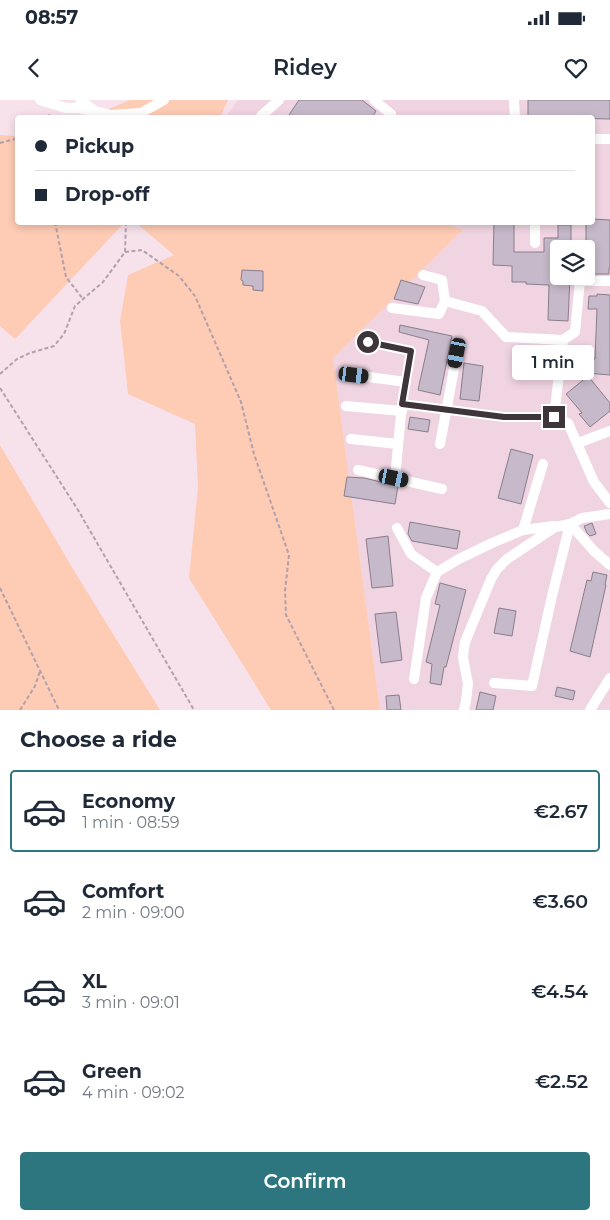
<!DOCTYPE html>
<html lang="en">
<head>
<meta charset="utf-8">
<style>
	body { margin:0; font-family:Montserrat,sans-serif; background:#f6f6f7; color:#1f2937; height:100vh; display:flex; flex-direction:column; font-size:19px; white-space:nowrap }
	* { box-sizing:border-box; margin:0 }
	p { font-size:16px; color:#747a83 }
	.icon { flex:none; width:28px; height:28px; fill:none; stroke:currentColor; stroke-width:2; stroke-linecap:round; stroke-linejoin:round }
	.map { position:relative; height:610px; overflow:hidden }
	.panel { display:flex; flex-direction:column; background:#fff; flex:1 }
	.panel>* { flex:none }
	.guide { position:absolute; left:15px; top:15px; width:580px; height:110px; border-radius:5px; box-shadow:0 2px 8px #0003; display:grid; align-content:center; height:110px; padding:0 20px; background:#fff }
	.fabs { position:absolute; left:550px; top:140px; display:grid; gap:10px }
	.fabs a { display:grid; place-items:center; width:45px; height:45px; border-radius:5px; background:#fff; box-shadow:0 2px 8px #0003; font-size:25px }
	.end { position:absolute; width:22px; height:22px; margin:-11px; border:6px solid #3d3539; background:#fff; box-shadow:0 0 0 2px #fff }
	.from { border-radius:50% }
	.bubble { position:absolute; height:35px; border-radius:5px; background:#fff; box-shadow:0 2px 8px #0003; font-size:16px; font-weight:600; line-height:35px; text-align:center }
	.car { position:absolute; width:15px; height:30px; margin:-15px -8px; border-radius:6px; box-shadow:0 0 4px 1px #0007; background:linear-gradient(#222 24%,#8ab4d8 0 40%,#222 0 76%,#8ab4d8 0 86%,#222 0) }
	.guide b { display:flex; align-items:center; gap:18px; height:48px; font-size:19px }
	.guide b+b { border-top:1px solid #e0e1e3 }
	.guide i { width:12px; height:12px; background:#1f2937 }
	ul { padding:0; list-style:none }
	li { display:flex; align-items:center; gap:15px; height:82px; margin:0 10px 8px; padding:0 10px; border:2px solid transparent; border-radius:5px }
	li div { flex:1 }
	li b { display:block; font-size:19px }
	li em { font-style:normal; font-weight:600 }
	li.current { border-color:#2e767f }
	li>.icon { width:45px; height:45px; stroke-width:1.5 }
	h2 { padding:0 20px; font-size:22px; line-height:60px }
	.button { display:flex; gap:10px; margin-top:auto; padding:10px 20px }
	.button a { flex:1; height:58px; border-radius:5px; background:#2e767f; color:#fff; font-size:20px; font-weight:600; line-height:58px; text-align:center }
	.status { display:flex; justify-content:space-between; align-items:center; height:35px; padding:0 25px; background:#fff; direction:ltr }
	.status svg { height:14px; fill:currentColor }
	header { display:flex; justify-content:space-between; align-items:center; height:65px; padding:0 20px; background:#fff; font-size:22px; font-weight:600 }
	.map>svg:first-child { display:block }
</style>
</head>
<body>
<div class="status"><b>08:57</b><svg viewBox="0 0 49 12"><path d="M0 12V9h3v3zM5 12V6h3v6zM10 12V3h3v9zM15 12V0h3v12zM26 1h20v11H26zM47 4h2v5h-2z"/></svg></div>
<header><svg class="icon" aria-label="back" viewBox="0 0 24 24"><path d="M15 5l-7 7 7 7"/></svg>Ridey<svg class="icon" aria-label="heart" viewBox="0 0 24 24"><path d="M12 20l-8-8c-3-5 5-10 8-4 3-6 11-1 8 4z"/></svg></header>
<div class="map">
<svg width="610" height="610" viewBox="0 0 610 610">
	<rect width="100%" height="100%" fill="#f7e2ec"/>
	<!-- built -->
	<path fill="#f0d4e2" fill-rule="evenodd" d="M238,0H610V610H380L333,258L463,130L440,123L592,122V18H225ZM559,149H586V176H559Z"/>
	<!-- green -->
	<g fill="#fecbb5">
		<polygon points="130,0 228,0 220,17 88,18"/>
		<polygon points="0,35 17,36 18,122 124,123 15,239 0,226"/>
		<polygon points="440,122 463,130 333,258 380,610 271,610 189,478 198,387 195,324 128,294 120,221 128,175 174,155 136,123"/>
		<polygon points="0,345 76,474 160,610 0,610"/>
	</g>
	<!-- building -->
	<g fill="#c6baca" stroke="#897d8c">
		<polygon points="299,0 362,0 376,11 372,18 287,18"/>
		<polygon points="528,0 610,0 610,19 528,17"/>
		<polygon points="592,119 610,120 610,168 609,168 609,174 586,174 586,122 592,122"/>
		<polygon points="494,122 514,122 514,152 544,152 544,138 558,138 558,125 571,125 571,149 559,149 559,176 570,176 568,221 548,220 549,185 526,184 526,182 512,182 512,166 493,165"/>
		<polygon points="242,170 263,171 263,191 253,190 253,186 243,185 243,181 241,180"/>
		<polygon points="401,180 425,187 418,204 394,199"/>
		<polygon points="597,194 610,195 610,275 586,273 586,259 595,259 597,209 588,209 589,196 597,196"/>
		<polygon points="400,225 452,236 440,295 418,290 429,240 399,232"/>
		<polygon points="464,263 483,266 479,301 460,299"/>
		<polygon points="588,276 610,303 610,311 590,327 579,314 582,313 566,294"/>
		<polygon points="410,317 430,320 428,332 408,329"/>
		<polygon points="511,349 533,355 521,404 498,398"/>
		<polygon points="347,377 364,378 398,386 395,404 344,396"/>
		<polygon points="410,422 460,431 457,449 412,441 408,434"/>
		<polygon points="592,423 596,434 590,436 587,433 584,426"/>
		<polygon points="388,436 393,486 372,488 366,439"/>
		<polygon points="593,472 607,475 605,485 606,485 590,557 570,551 587,480 591,481"/>
		<polygon points="440,483 466,490 446,567 444,567 441,585 430,583 432,564 426,562 440,505 435,504"/>
		<polygon points="499,508 516,511 512,536 494,533"/>
		<polygon points="396,512 402,560 381,563 375,514"/>
		<polygon points="557,587 575,591 573,600 555,596"/>
		<polygon points="480,592 496,596 493,610 476,610"/>
		<polygon points="399,595 401,610 387,610 386,596"/>
	</g>
	<g fill="none" stroke-linecap="round" stroke-linejoin="round">
		<!-- path -->
		<g stroke="#b1a1a9" stroke-width="2" stroke-dasharray="4 2.5" stroke-linecap="butt">
			<polyline points="42,18 50,15"/>
			<polyline points="0,43 15,39 18,37"/>
			<polyline points="55,122 66,177 83,199"/>
			<polyline points="125,152 142,150 179,176 195,196 241,302 254,354 289,455 285,491 286,515 334,610"/>
			<polyline points="0,274 17,259 30,253 54,246 64,234 75,206 103,182 125,152 126,122"/>
			<polyline points="0,288 78,410 194,610"/>
			<polyline points="0,488 59,610"/>
			<polyline points="20,610 35,586 40,571"/>
		</g>
		<!-- minor -->
		<g stroke="#fff" stroke-width="10">
			<polyline points="40,0 66,8 80,8 94,11"/>
			<polyline points="80,0 95,11 111,15 141,13 164,0"/>
			<polyline points="374,0 391,14 389,18"/>
			<polyline points="514,0 515,18"/>
			<polyline points="261,16 279,0"/>
			<polyline points="592,39 610,39"/>
			<polyline points="535,143 535,122"/>
			<polyline points="445,201 482,211 506,237 563,240 554,317"/>
			<polyline points="392,208 439,214 445,201 442,180 423,175"/>
			<polyline points="563,240 575,232 580,181 610,181"/>
			<polyline points="367,242 411,251 402,304 395,378"/>
			<polyline points="354,275 406,282"/>
			<polyline points="402,304 504,317 554,317 568,323 594,382 610,403"/>
			<polyline points="346,306 402,311"/>
			<polyline points="351,339 398,344"/>
			<polyline points="578,343 610,331"/>
			<polyline points="440,344 457,253"/>
			<polyline points="358,370 442,389"/>
			<polyline points="570,424 594,451 610,465"/>
			<polyline points="397,428 411,454 437,472"/>
			<polyline points="523,430 543,364"/>
			<polyline points="414,579 426,498 437,472 459,459 492,443 523,430 554,426"/>
			<polyline points="494,583 532,586 552,496 570,424"/>
			<polyline points="464,610 466,601 468,584 463,557 465,542 491,479 497,469 507,459 555,427 570,424 582,418 610,414"/>
			<polyline points="590,610 610,578"/>
		</g>
	</g>
	<g fill="none" stroke-linecap="round" stroke-linejoin="round">
		<!-- route -->
		<polyline stroke="#3d3539" stroke-width="6" points="368,242 411,251 402,304 504,317 554,317"/>
	</g>
</svg>
<div class="fabs">
<a><svg class="icon" aria-label="layers" viewBox="0 0 24 24"><path d="M12 4l9 5-9 5-9-5zM3 14l9 5 9-5"/></svg></a>
</div>
<i class="end from" style="left:368px;top:242px"></i>
<i class="end" style="left:554px;top:317px"></i>
<div class="bubble" style="left:512px;top:245px;width:82px">1 min</div>
<i class="car" style="left:457px;top:253px;rotate:191deg"></i>
<i class="car" style="left:354px;top:275px;rotate:97deg"></i>
<i class="car" style="left:394px;top:378px;rotate:102deg"></i>
<div class="guide">
<b><i class="from"></i>Pickup</b>
<b><i></i>Drop-off</b>
</div>
</div>
<section class="panel">
<h2>Choose a ride</h2>
<ul>
<li class="current"><svg class="icon" aria-label="car" viewBox="0 0 24 24"><path d="M5 17H2v-5l4-1 3-4h7l3 4 3 1v5h-3M9 17h6M6 11h13"/><circle cx="7" cy="17" r="2"/><circle cx="17" cy="17" r="2"/></svg><div><b>Economy</b><p>1 min · 08:59</p></div><em>€2.67</em></li>
<li><svg class="icon" aria-label="car" viewBox="0 0 24 24"><path d="M5 17H2v-5l4-1 3-4h7l3 4 3 1v5h-3M9 17h6M6 11h13"/><circle cx="7" cy="17" r="2"/><circle cx="17" cy="17" r="2"/></svg><div><b>Comfort</b><p>2 min · 09:00</p></div><em>€3.60</em></li>
<li><svg class="icon" aria-label="car" viewBox="0 0 24 24"><path d="M5 17H2v-5l4-1 3-4h7l3 4 3 1v5h-3M9 17h6M6 11h13"/><circle cx="7" cy="17" r="2"/><circle cx="17" cy="17" r="2"/></svg><div><b>XL</b><p>3 min · 09:01</p></div><em>€4.54</em></li>
<li><svg class="icon" aria-label="car" viewBox="0 0 24 24"><path d="M5 17H2v-5l4-1 3-4h7l3 4 3 1v5h-3M9 17h6M6 11h13"/><circle cx="7" cy="17" r="2"/><circle cx="17" cy="17" r="2"/></svg><div><b>Green</b><p>4 min · 09:02</p></div><em>€2.52</em></li>
</ul>
<div class="button"><a>Confirm</a></div>
</section>
</body>
</html>
